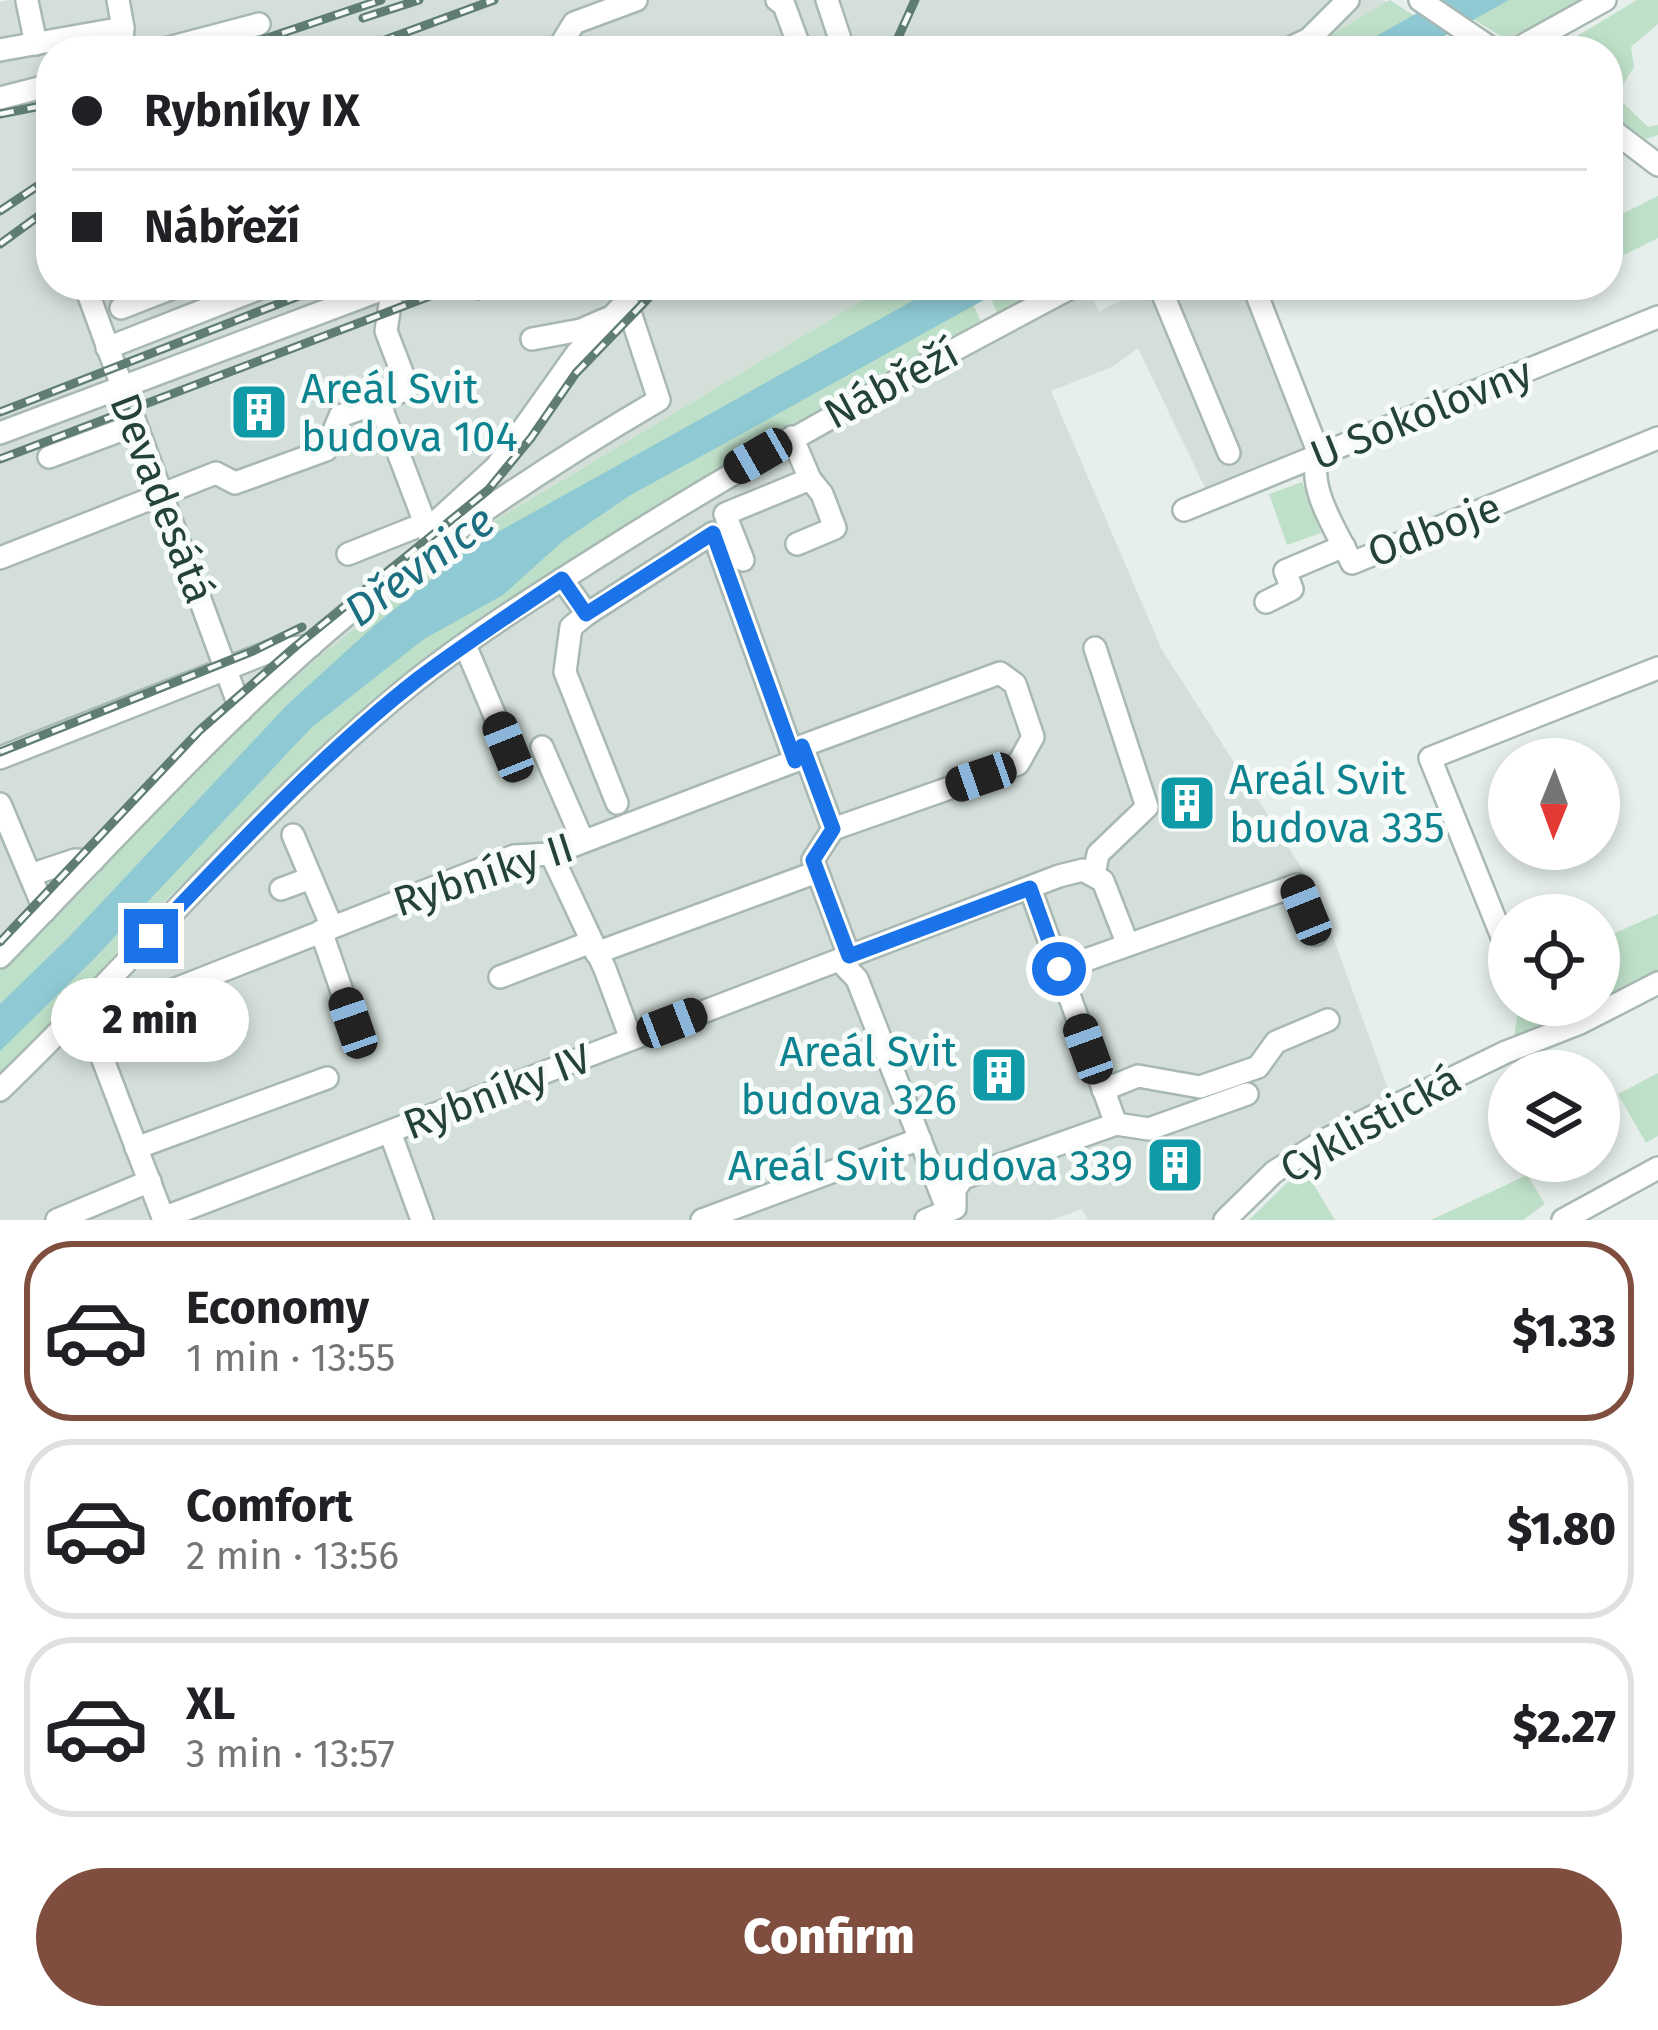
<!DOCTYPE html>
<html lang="en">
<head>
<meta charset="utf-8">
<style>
	body { margin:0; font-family:"Fira Sans",sans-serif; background:#f6f6f6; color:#202124; height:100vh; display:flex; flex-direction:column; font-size:45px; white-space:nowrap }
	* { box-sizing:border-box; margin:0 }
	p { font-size:39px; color:#757577 }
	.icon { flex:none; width:66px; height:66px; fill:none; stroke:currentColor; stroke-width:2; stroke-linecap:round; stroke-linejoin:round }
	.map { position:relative; height:1220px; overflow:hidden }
	.details { display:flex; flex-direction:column; background:#fff; flex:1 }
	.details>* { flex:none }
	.banner { position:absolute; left:36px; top:36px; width:1587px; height:264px; border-radius:48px; box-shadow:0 6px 18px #0003; display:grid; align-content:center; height:264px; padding:0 36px; background:#fff }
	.needle { width:78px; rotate:181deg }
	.fabs { position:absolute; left:1488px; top:738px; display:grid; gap:24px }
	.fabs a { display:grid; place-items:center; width:132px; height:132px; border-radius:50%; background:#fff; box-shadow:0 6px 18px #0003; font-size:60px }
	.end { position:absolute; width:54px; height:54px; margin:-27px; border:15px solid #1a73e8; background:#fff; box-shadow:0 0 0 6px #fff }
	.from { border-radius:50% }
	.bubble { position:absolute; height:84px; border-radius:42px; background:#fff; box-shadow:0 6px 18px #0003; font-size:39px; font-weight:800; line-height:84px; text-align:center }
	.car { position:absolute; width:36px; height:72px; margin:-36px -18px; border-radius:15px; box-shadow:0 0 9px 3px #0007; background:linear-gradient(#222 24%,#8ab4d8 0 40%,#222 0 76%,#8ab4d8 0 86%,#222 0) }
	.banner b { display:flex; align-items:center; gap:42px; height:114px; font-size:45px }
	.banner b+b { border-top:3px solid #e0e0e0 }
	.banner i { width:30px; height:30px; background:#202124 }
	ul { padding:21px 0 0; list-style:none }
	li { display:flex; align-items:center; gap:36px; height:180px; margin:0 24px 18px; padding:0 12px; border:6px solid #e0e0e0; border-radius:48px }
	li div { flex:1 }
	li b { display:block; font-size:45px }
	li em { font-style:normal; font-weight:800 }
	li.active { border-color:#7f4e3f }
	li>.icon { width:108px; height:108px; stroke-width:1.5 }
	.action { display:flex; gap:24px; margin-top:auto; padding:24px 36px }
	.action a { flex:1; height:138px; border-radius:72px; background:#7f4e3f; color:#fff; font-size:48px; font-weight:800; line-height:138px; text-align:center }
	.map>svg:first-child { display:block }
</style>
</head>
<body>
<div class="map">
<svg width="1658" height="1220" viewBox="0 0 1658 1220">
	<rect width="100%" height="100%" fill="#e6efeb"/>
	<!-- built -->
	<g fill="#d4dfda">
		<polygon points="9,0 1383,0 1392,6 1310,51 51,51 51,285 888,285 471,535 0,971 0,2"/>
		<polygon points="1150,285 1243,285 1306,446 1205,488 1138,348 1114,366 1051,391 1162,650 1317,892 1392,1100 1285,1148 1213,1220 1088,1220 1082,1209 1052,1220 0,1220 0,1102 80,1031 297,800 430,680 706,496 1022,322 1088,289 1099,312"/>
	</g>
	<!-- green -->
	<g fill="#bfe0c8">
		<polygon points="1390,0 1468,51 1304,51"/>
		<polygon points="1441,0 1591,0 1545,26 1542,22 1506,39"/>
		<polygon points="1637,0 1658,0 1658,24 1631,47 1634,67 1616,96 1648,127 1658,125 1658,135 1643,140 1608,110 1608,51 1564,51 1572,39"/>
		<polygon points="1658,196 1658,238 1618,258 1608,239 1608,221"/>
		<polygon points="888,285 965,285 982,324 662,503 530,589 330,744 248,819 163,903 0,1078 0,968 260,705 471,535"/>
		<polygon points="985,285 1052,285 998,315"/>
		<polygon points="1302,482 1321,533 1287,545 1269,494"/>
		<polygon points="1658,914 1658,978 1605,1006 1513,1044 1519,1005 1599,1005 1599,940"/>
		<polygon points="1658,1073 1658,1136 1646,1143 1618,1094"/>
		<polygon points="1303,1167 1335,1220 1249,1220"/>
		<polygon points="1527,1175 1545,1204 1523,1220 1431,1220"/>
	</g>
	<!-- water -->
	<g fill="#8ec9d4">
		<polygon points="1440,0 1509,0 1417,51 1350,51"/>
		<polygon points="941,285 1011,285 629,496 563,541 503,595 424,639 311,728 93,960 0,1051 0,1004 69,937 288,704 375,625 471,547"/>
	</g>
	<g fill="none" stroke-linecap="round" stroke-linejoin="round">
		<defs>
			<g id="minor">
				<polyline points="118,0 123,28 121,51"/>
				<polyline points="777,0 784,5 801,51"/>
				<polyline points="827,0 844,51"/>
				<polyline points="1420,0 1495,51"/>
				<polyline points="27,1 36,44"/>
				<polyline points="0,50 123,28"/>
				<polyline points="157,51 259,24"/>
				<polyline points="557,51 574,23 636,0"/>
				<polyline points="1284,51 1309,39 1348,0"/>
				<polyline points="1513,51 1605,0"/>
				<polyline points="0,98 51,85"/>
				<polyline points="1608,127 1658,165"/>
				<polyline points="85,285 241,711"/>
				<polyline points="1159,285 1229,453"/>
				<path d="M1253,285L1319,454C1305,486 1338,533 1352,563L1658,438"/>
				<polyline points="121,308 180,285"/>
				<polyline points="532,339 581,330 606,319"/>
				<polyline points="107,348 268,285"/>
				<polyline points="379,402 408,388 386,331 391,298 388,287"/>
				<polyline points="0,433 394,285"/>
				<polyline points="49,457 135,425"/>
				<polyline points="1184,510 1658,317"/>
				<polyline points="428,529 496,467 577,353 626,302"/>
				<polyline points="797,544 835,528 822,494 810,479"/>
				<polyline points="348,554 426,523"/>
				<polyline points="0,558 216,473 235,483 326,450 340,416 379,402 434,547"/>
				<polyline points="743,560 725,514 810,479 792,437"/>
				<polyline points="562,579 587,614 713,533 795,761"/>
				<polyline points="1266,602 1292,589 1285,571 1344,546"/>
				<polyline points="587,614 571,627 565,672 617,803"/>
				<polyline points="465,645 508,747"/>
				<polyline points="542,747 583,841"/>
				<polyline points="0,758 274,650 311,646"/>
				<polyline points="0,804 45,911"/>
				<polyline points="833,829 813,860 849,956"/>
				<polyline points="293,835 332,927"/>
				<polyline points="551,854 605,969 631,1039"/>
				<polyline points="30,875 75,860 93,861"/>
				<polyline points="1094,875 1098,854 1147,807 1095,648"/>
				<polyline points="1030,888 1116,1124"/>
				<polyline points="281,889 311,878"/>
				<polyline points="321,931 353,1023"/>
				<polyline points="596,953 817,872"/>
				<polyline points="1509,954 1430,758 1658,668"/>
				<path d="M0,957C101,853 201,744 309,647C416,552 536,472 659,400L621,285"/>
				<polyline points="839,960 857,979 948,1211"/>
				<polyline points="1083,961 1297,885 1316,934"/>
				<polyline points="500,977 591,942"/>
				<polyline points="79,1011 89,1023 164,1220"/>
				<polyline points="89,1023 514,856 551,854 795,761 802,746 1000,673 1015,684 1033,737 1018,764 833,829 802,746"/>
				<path d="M0,1090C140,956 263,804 414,682C473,635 539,594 602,554C756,456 915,370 1076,285"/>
				<polyline points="1103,1090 1138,1076 1200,1087 1258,1067 1276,1042 1328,1020"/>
				<polyline points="390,1132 422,1220"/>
				<polyline points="136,1148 327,1078"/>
				<polyline points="163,1218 1059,876 1083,870 1103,881 1128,945"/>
				<polyline points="57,1220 150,1181"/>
				<polyline points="702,1220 920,1139"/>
				<polyline points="926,1220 955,1208 955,1189 963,1178 1116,1124 1149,1129 1247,1094"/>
				<polyline points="1225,1220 1274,1172 1325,1140 1506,1052 1580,1023 1658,983"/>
				<polyline points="1563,1220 1658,1168"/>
			</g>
		</defs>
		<!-- minor casing -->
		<use href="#minor" stroke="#a8b8b2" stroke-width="26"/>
		<!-- minor -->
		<use href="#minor" stroke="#fff" stroke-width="21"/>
		<defs>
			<g id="rail">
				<polyline points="363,18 419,0"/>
				<polyline points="229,51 381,0"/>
				<polyline points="355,51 494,0"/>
				<polyline points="892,51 915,0"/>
				<polyline points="0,114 51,104"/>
				<polyline points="0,211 51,177"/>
				<polyline points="0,244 51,207"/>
				<polyline points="478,296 508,285"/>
				<polyline points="0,412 327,285"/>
				<polyline points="0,459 459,285"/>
				<polyline points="0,752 253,651 302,627"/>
				<polyline points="0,942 200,730 296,646 488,490 531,438 576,373 661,285"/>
			</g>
		</defs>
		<!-- rail casing -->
		<use href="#rail" stroke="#5f7d75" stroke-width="9"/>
		<!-- rail -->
		<use href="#rail" stroke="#f7fbf9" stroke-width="4.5" stroke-dasharray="14" stroke-linecap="butt"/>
	</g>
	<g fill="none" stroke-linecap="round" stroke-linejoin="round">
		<!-- route -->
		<path stroke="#1a73e8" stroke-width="15" d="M151,936C236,847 321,755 418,679C464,644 514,612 562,579L586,614L713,533L795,761L802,746L833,829L813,860L849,956L1030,888L1059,969"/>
	</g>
	<!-- icons -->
	<defs>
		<symbol id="building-square" viewBox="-11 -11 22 22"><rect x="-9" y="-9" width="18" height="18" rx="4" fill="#0f9aa8" stroke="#f7fbf9"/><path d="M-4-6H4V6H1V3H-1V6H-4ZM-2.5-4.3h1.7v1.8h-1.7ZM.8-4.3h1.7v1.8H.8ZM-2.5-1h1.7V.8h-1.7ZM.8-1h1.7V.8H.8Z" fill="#fff"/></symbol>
	</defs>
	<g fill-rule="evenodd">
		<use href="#building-square" x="226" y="379" width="66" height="66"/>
		<use href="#building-square" x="1154" y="770" width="66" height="66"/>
		<use href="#building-square" x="966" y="1042" width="66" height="66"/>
		<use href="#building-square" x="1142" y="1132" width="66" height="66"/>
	</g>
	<g text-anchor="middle" stroke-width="10" stroke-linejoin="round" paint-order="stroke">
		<!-- street labels -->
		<g font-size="42" fill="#24423a" stroke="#f7fbf9">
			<text transform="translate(891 383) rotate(-28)" y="15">Nábřeží</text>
			<text transform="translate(1421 413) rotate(-22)" y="15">U Sokolovny</text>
			<text transform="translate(163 498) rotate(69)" y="15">Devadesátá</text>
			<text transform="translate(1434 529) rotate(-21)" y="15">Odboje</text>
			<text transform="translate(483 874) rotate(-18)" y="15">Rybníky II</text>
			<text transform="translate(497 1091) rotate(-21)" y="15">Rybníky IV</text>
			<text transform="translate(1370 1123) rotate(-29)" y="15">Cyklistická</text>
		</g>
		<!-- culture labels -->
		<g font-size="42" fill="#0d838f" stroke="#f7fbf9" text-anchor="start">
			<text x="301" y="403">Areál Svit<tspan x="301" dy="48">budova 104</tspan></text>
			<text x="1229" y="794">Areál Svit<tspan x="1229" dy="48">budova 335</tspan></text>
			<text x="957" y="1066" text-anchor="end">Areál Svit<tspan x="957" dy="48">budova 326</tspan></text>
			<text x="1133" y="1180" text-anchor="end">Areál Svit budova 339</text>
		</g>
		<!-- water labels -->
		<g font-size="45" font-style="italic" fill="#1c6f80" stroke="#f7fbf9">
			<text transform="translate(419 565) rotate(-36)" y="16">Dřevnice</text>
		</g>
	</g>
</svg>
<div class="fabs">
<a><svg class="needle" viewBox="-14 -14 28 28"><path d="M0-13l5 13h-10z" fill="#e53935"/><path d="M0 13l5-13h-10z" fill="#757577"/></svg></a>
<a><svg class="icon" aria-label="locate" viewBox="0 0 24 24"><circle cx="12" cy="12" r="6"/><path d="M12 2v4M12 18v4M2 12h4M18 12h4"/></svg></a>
<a><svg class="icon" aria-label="layers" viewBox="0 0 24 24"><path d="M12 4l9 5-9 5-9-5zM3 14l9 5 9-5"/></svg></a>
</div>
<i class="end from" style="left:1059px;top:969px"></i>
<i class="end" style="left:151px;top:936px"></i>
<div class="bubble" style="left:51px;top:978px;width:198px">2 min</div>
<i class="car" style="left:758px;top:456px;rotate:240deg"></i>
<i class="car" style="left:508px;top:747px;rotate:338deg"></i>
<i class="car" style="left:981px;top:777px;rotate:251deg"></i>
<i class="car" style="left:1306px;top:910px;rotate:338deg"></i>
<i class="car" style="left:353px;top:1023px;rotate:341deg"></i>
<i class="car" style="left:672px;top:1023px;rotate:69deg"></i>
<i class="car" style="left:1088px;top:1049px;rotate:340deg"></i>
<div class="banner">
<b><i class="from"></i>Rybníky IX</b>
<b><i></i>Nábřeží</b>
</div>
</div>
<section class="details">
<ul>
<li class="active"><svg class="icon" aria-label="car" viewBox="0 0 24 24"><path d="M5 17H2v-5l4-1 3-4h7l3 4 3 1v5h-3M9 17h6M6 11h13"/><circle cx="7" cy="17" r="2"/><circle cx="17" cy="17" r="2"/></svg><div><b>Economy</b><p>1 min · 13:55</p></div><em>$1.33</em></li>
<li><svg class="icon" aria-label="car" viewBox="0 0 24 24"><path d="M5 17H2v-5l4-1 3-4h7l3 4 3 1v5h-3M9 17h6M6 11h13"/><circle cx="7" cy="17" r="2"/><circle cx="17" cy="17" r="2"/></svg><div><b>Comfort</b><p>2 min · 13:56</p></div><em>$1.80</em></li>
<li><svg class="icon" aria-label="car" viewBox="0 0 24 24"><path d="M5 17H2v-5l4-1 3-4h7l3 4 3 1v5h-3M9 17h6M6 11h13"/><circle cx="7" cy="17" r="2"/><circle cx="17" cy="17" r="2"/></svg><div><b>XL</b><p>3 min · 13:57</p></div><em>$2.27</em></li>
</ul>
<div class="action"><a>Confirm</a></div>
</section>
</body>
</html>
